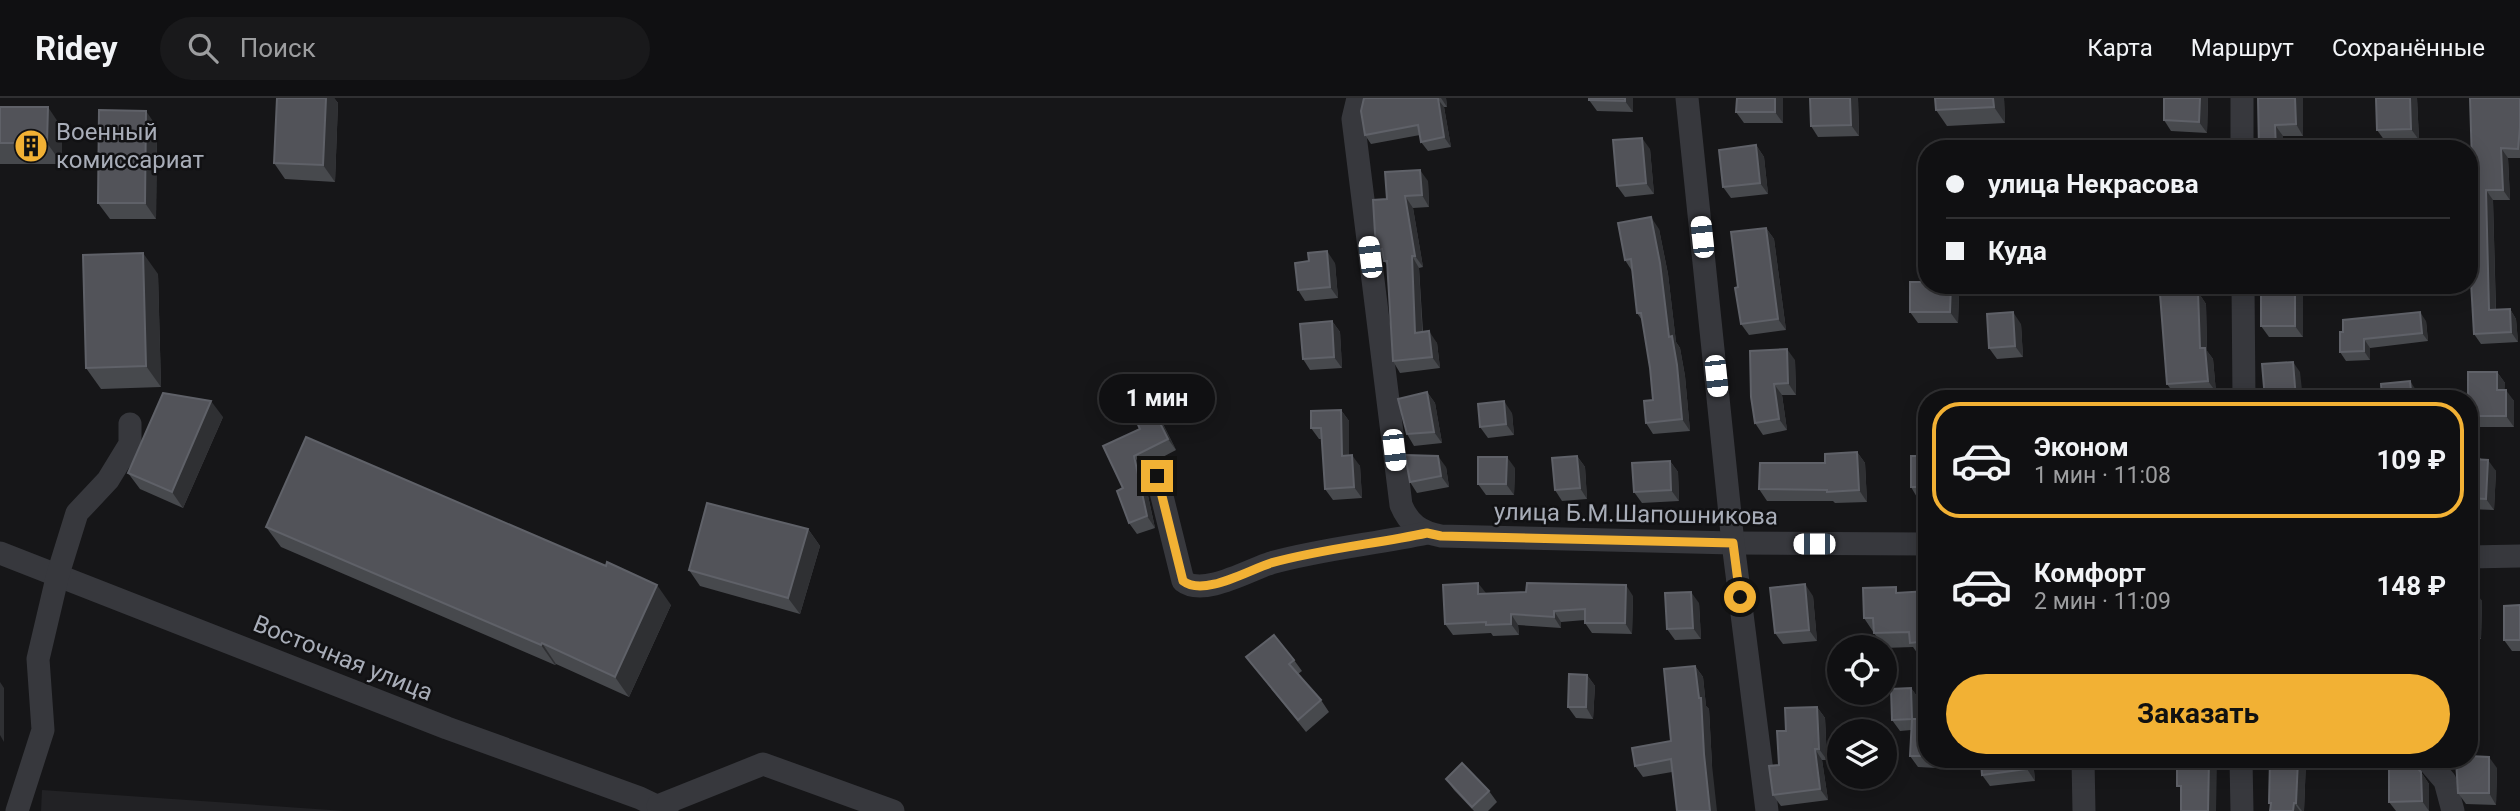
<!DOCTYPE html>
<html lang="ru">
<head>
<meta charset="utf-8">
<style>
	body { margin:0; font-family:Roboto,sans-serif; background:#19191b; color:#f1f3f6; height:100vh; display:flex; flex-direction:column; font-size:26px; white-space:nowrap }
	* { box-sizing:border-box; margin:0 }
	p { font-size:23px; color:#9c9d9f }
	.icon { flex:none; width:38px; height:38px; fill:none; stroke:currentColor; stroke-width:2; stroke-linecap:round; stroke-linejoin:round }
	.map { position:relative; flex:1; overflow:hidden }
	.drawer { position:absolute; left:1918px; top:292px; width:560px; height:378px; display:flex; flex-direction:column; background:#101012; border-radius:28px; box-shadow:0 4px 18px #0003,0 0 0 2px #303032 }
	.drawer>* { flex:none }
	.banner { position:absolute; left:1918px; top:42px; width:560px; height:154px; border-radius:28px; box-shadow:0 4px 18px #0003,0 0 0 2px #303032; display:grid; align-content:center; height:154px; padding:0 28px; background:#101012 }
	.tools { position:absolute; left:1827px; top:537px; display:grid; gap:14px }
	.tools a { display:grid; place-items:center; width:70px; height:70px; border-radius:50%; background:#101012; box-shadow:0 4px 18px #0003,0 0 0 2px #303032; font-size:35px }
	.end { position:absolute; width:32px; height:32px; margin:-16px; border:9px solid #f2b134; background:#111; box-shadow:0 0 0 4px #111 }
	.from { border-radius:50% }
	.bubble { position:absolute; height:49px; border-radius:24px; background:#101012; box-shadow:0 4px 18px #0003,0 0 0 2px #303032; font-size:23px; font-weight:700; line-height:49px; text-align:center }
	.car { position:absolute; width:21px; height:42px; margin:-21px -10px; border-radius:9px; box-shadow:0 0 5px 2px #0007; background:linear-gradient(#fff 24%,#345 0 40%,#fff 0 76%,#345 0 86%,#fff 0) }
	.banner b { display:flex; align-items:center; gap:24px; height:66px; font-size:26px }
	.banner b+b { border-top:2px solid #303032 }
	.banner i { width:18px; height:18px; background:#f1f3f6 }
	ul { padding:12px 0 0; list-style:none }
	li { display:flex; align-items:center; gap:21px; height:116px; margin:0 14px 10px; padding:0 14px; border:4px solid transparent; border-radius:28px }
	li div { flex:1 }
	li b { display:block; font-size:26px }
	li em { font-style:normal; font-weight:700 }
	li.on { border-color:#f2b134 }
	li>.icon { width:63px; height:63px; stroke-width:1.5 }
	.button { display:flex; gap:14px; margin-top:auto; padding:14px 28px }
	.button a { flex:1; height:80px; border-radius:42px; background:#f2b134; color:#111; font-size:28px; font-weight:700; line-height:80px; text-align:center }
	header { display:flex; align-items:center; gap:42px; box-sizing:border-box; height:98px; padding:0 35px; background:#101012; border-bottom:2px solid #303032 }
	header strong { font-size:33px }
	nav { display:flex; gap:38px; margin-inline-start:auto; font-size:24px }
	.search { width:490px; height:63px; background:#19191b; display:flex; align-items:center; gap:18px; box-sizing:border-box; padding:0 24px; border-radius:38px; color:#9c9d9f; font-size:26px }
	.map>svg:first-child { display:block }
</style>
</head>
<body>
<header>
<strong>Ridey</strong>
<div class="search"><svg class="icon" aria-label="search" viewBox="0 0 24 24"><circle cx="10" cy="10" r="6"/><path d="M15 15l6 6"/></svg>Поиск</div>
<nav><a>Карта</a><a>Маршрут</a><a>Сохранённые</a></nav>
</header>
<div class="map">
<svg width="2520" height="713" viewBox="0 0 2520 713">
	<rect width="100%" height="100%" fill="#161618"/>
	<!-- built -->
	<polygon fill="#222225" points="42,692 345,713 41,713"/>
	<g fill="none" stroke-linecap="round" stroke-linejoin="round">
		<!-- minor -->
		<g stroke="#37383d" stroke-width="23">
			<path d="M1358,0L1353,21L1401,407C1409,426 1420,434 1441,438L1733,445L1927,446"/>
			<polyline points="1687,0 1733,445 1767,713"/>
			<polyline points="2242,0 2242,51"/>
			<polyline points="2243,187 2244,301"/>
			<path d="M1157,378L1183,483C1203,499 1249,472 1271,465C1321,451 1375,446 1427,435"/>
			<polyline points="0,455 447,630 640,700 667,713"/>
			<polyline points="2469,459 2520,458"/>
			<polyline points="2083,662 2084,713"/>
			<polyline points="2241,662 2242,713"/>
			<polyline points="2427,662 2445,683 2453,713"/>
			<polyline points="658,708 763,666 893,713"/>
			<polyline points="17,713 43,632 38,561 58,476 77,415 108,382 130,346 130,326"/>
		</g>
	</g>
	<!-- wall -->
	<g fill="#47494d">
		<polygon points="277,0 334,0 338,5 335,84 285,81 274,65"/>
		<polygon points="1364,0 1446,0 1447,9 1444,9 1451,49 1428,53 1421,44 1420,37 1371,46 1365,37"/>
		<polygon points="1633,0 1633,14 1597,13 1589,2"/>
		<polygon points="1737,0 1783,0 1783,25 1744,25 1736,14"/>
		<polygon points="1858,0 1859,38 1818,39 1811,28"/>
		<polygon points="2004,0 2005,25 1947,28 1936,12"/>
		<polygon points="2164,0 2208,0 2207,35 2171,33 2164,22"/>
		<polygon points="2258,0 2303,0 2303,38 2283,38 2283,51"/>
		<polygon points="2376,0 2417,0 2419,42 2385,43 2377,32"/>
		<polygon points="2520,0 2520,60 2508,60 2510,102 2493,102 2496,212 2510,211 2516,221 2518,244 2481,246 2474,236 2471,187 2469,185 2469,105 2472,65"/>
		<polygon points="0,9 62,30 62,66 0,66"/>
		<polygon points="157,29 156,121 110,121 98,105"/>
		<polygon points="1756,47 1764,59 1768,96 1731,100 1723,89"/>
		<polygon points="1650,51 1654,96 1625,99 1617,88"/>
		<polygon points="1428,83 1429,109 1413,110 1423,169 1419,170 1423,234 1437,245 1440,270 1400,275 1393,263 1387,167 1377,152 1387,101"/>
		<polygon points="1766,130 1774,141 1786,232 1749,237 1741,226 1738,189"/>
		<polygon points="1659,131 1668,176 1676,244 1680,250 1685,278 1690,333 1653,336 1646,325 1653,302 1650,270 1642,222 1637,215 1632,173 1625,162"/>
		<polygon points="1335,165 1338,200 1305,203 1298,192"/>
		<polygon points="158,176 161,289 101,291 86,270"/>
		<polygon points="1927,187 1953,187 1959,195 1958,225 1918,225 1910,214"/>
		<polygon points="2198,194 2206,206 2207,253 2213,261 2216,294 2175,297 2167,286"/>
		<polygon points="2303,194 2303,239 2269,239 2261,228"/>
		<polygon points="1332,223 1340,234 1342,270 1310,272 1303,261"/>
		<polygon points="2426,223 2428,243 2370,250 2370,262 2346,263 2340,254 2340,234"/>
		<polygon points="2021,226 2023,259 1997,261 1989,250"/>
		<polygon points="1795,262 1796,297 1782,297 1787,332 1763,337 1755,325 1751,299"/>
		<polygon points="2497,274 2505,285 2504,292 2514,303 2514,329 2476,329 2469,320 2469,301"/>
		<polygon points="1427,294 1435,305 1442,345 1414,348 1407,336"/>
		<polygon points="1341,312 1349,323 1349,357 1360,368 1362,400 1333,402 1325,391 1322,341 1319,341 1311,330"/>
		<polygon points="1512,315 1514,337 1488,340 1480,329"/>
		<polygon points="223,319 183,410 140,391 128,375"/>
		<polygon points="1160,320 1176,352 1142,370 1155,430 1137,436 1129,425 1123,390 1140,331"/>
		<polygon points="2469,350 2473,350 2481,361 2496,373 2494,412 2469,411"/>
		<polygon points="1857,354 1865,365 1867,404 1835,405 1833,403 1767,403 1759,391 1825,365"/>
		<polygon points="1577,358 1585,369 1587,401 1562,403 1555,392"/>
		<polygon points="1927,358 1927,401 1918,401 1911,389"/>
		<polygon points="1670,363 1678,374 1679,403 1642,405 1634,394"/>
		<polygon points="1446,369 1449,389 1417,395 1410,384"/>
		<polygon points="1515,370 1514,397 1486,397 1478,386"/>
		<polygon points="266,429 671,507 629,599 556,566 555,567 281,449"/>
		<polygon points="808,431 820,448 800,516 700,488 689,472"/>
		<polygon points="2469,492 2482,503 2481,541 2469,541"/>
		<polygon points="1927,493 1927,559 1920,559 1913,549 1884,550 1864,520 1901,495"/>
		<polygon points="1486,496 1633,498 1632,536 1592,535 1585,525 1585,522 1561,524 1561,530 1518,527 1519,537 1493,538 1491,535 1453,537 1445,526"/>
		<polygon points="1813,498 1817,543 1783,546 1775,535"/>
		<polygon points="1699,505 1701,541 1675,542 1667,531"/>
		<polygon points="2520,507 2520,553 2512,553 2504,542"/>
		<polygon points="1246,559 1294,562 1302,573 1298,576 1321,602 1329,614 1306,634"/>
		<polygon points="1695,568 1703,579 1706,608 1709,611 1712,667 1677,704 1672,674 1643,679 1635,668 1671,643"/>
		<polygon points="1587,577 1595,588 1593,621 1576,620 1568,609"/>
		<polygon points="1911,590 1919,601 1920,621 1927,621 1927,662 1938,662 1937,670 1918,669 1910,658 1911,632 1900,633 1892,622"/>
		<polygon points="1817,609 1825,620 1827,662 1822,662 1828,702 1781,708 1773,697 1786,633"/>
		<polygon points="1981,662 2033,662 2035,683 1990,688 1982,677"/>
		<polygon points="2270,662 2306,662 2304,713 2270,713 2271,708 2269,705"/>
		<polygon points="2497,670 2496,707 2466,706 2458,695"/>
		<polygon points="2421,674 2429,686 2429,713 2396,713 2389,704"/>
		<polygon points="1446,681 1489,693 1497,704 1488,713 1474,713 1454,692"/>
	</g>
	<!-- shaded-wall -->
	<g fill="#2f3033">
		<polygon points="326,0 334,0 338,5 335,84 323,67"/>
		<polygon points="1437,0 1444,9 1451,49 1444,39"/>
		<polygon points="1441,0 1446,0 1447,9"/>
		<polygon points="1625,0 1633,0 1633,14 1625,3"/>
		<polygon points="1775,0 1783,0 1783,25 1775,14"/>
		<polygon points="1850,0 1858,0 1859,38 1851,27"/>
		<polygon points="1993,0 2004,0 2005,25 1994,9"/>
		<polygon points="2200,0 2208,0 2207,35 2199,24"/>
		<polygon points="2295,0 2303,0 2303,38 2296,26"/>
		<polygon points="2410,0 2417,0 2419,42 2411,31"/>
		<polygon points="48,9 62,30 62,66 47,45"/>
		<polygon points="146,13 157,29 156,121 145,105"/>
		<polygon points="2275,27 2283,38 2283,51 2276,51"/>
		<polygon points="1642,40 1650,51 1654,96 1646,85"/>
		<polygon points="1756,47 1764,59 1768,96 1760,85"/>
		<polygon points="2501,50 2508,60 2510,102 2503,92"/>
		<polygon points="1420,72 1428,83 1429,109 1422,97"/>
		<polygon points="2486,92 2493,102 2496,222 2489,212"/>
		<polygon points="1405,98 1413,110 1423,169 1415,158"/>
		<polygon points="1651,119 1659,131 1668,176 1676,244 1680,250 1685,278 1690,333 1682,321"/>
		<polygon points="1766,130 1774,141 1786,232 1778,221"/>
		<polygon points="1327,153 1335,165 1338,200 1330,189"/>
		<polygon points="143,155 158,176 161,289 146,268"/>
		<polygon points="1412,158 1419,170 1423,246 1415,235"/>
		<polygon points="1951,187 1953,187 1959,195 1958,225 1950,214"/>
		<polygon points="2295,187 2298,187 2303,194 2303,239 2295,228"/>
		<polygon points="2198,194 2206,206 2207,253 2213,261 2216,294 2208,283 2200,250"/>
		<polygon points="2510,211 2516,221 2518,244 2511,234"/>
		<polygon points="2013,214 2021,226 2023,259 2015,248"/>
		<polygon points="2420,214 2426,223 2428,243 2422,235"/>
		<polygon points="1332,223 1340,234 1342,270 1334,259"/>
		<polygon points="1429,233 1437,245 1440,270 1432,259"/>
		<polygon points="2364,241 2370,250 2370,262 2364,253"/>
		<polygon points="1787,251 1795,262 1796,297 1788,285"/>
		<polygon points="2293,264 2300,274 2303,301 2296,301"/>
		<polygon points="2497,274 2505,285 2504,303 2497,292"/>
		<polygon points="2410,283 2418,295 2411,293"/>
		<polygon points="1774,286 1782,297 1787,332 1779,321"/>
		<polygon points="2422,292 2429,301 2423,301"/>
		<polygon points="2506,292 2514,303 2514,329 2506,318"/>
		<polygon points="1427,294 1435,305 1442,345 1434,334"/>
		<polygon points="211,303 223,319 183,410 172,394"/>
		<polygon points="1504,303 1512,315 1514,337 1506,326"/>
		<polygon points="1152,309 1160,320 1176,352 1168,341"/>
		<polygon points="1341,312 1349,323 1349,369 1342,358"/>
		<polygon points="2473,350 2481,361 2472,361"/>
		<polygon points="1857,354 1865,365 1867,404 1859,392"/>
		<polygon points="1352,357 1360,368 1362,400 1354,389"/>
		<polygon points="1134,358 1142,370 1155,430 1147,418"/>
		<polygon points="1438,358 1446,369 1449,389 1441,378"/>
		<polygon points="1577,358 1585,369 1587,401 1580,390"/>
		<polygon points="1507,359 1515,370 1514,397 1506,386"/>
		<polygon points="2488,362 2496,373 2494,412 2486,401"/>
		<polygon points="1670,363 1678,374 1679,403 1671,392"/>
		<polygon points="808,431 820,448 800,516 788,500"/>
		<polygon points="1478,485 1486,495 1486,507 1478,496"/>
		<polygon points="1805,486 1813,498 1817,543 1809,532"/>
		<polygon points="657,487 671,507 629,599 615,579"/>
		<polygon points="1626,487 1633,498 1632,536 1625,525"/>
		<polygon points="2474,492 2482,503 2481,541 2473,530"/>
		<polygon points="1691,494 1699,505 1701,541 1693,530"/>
		<polygon points="1554,513 1561,524 1561,530 1554,519"/>
		<polygon points="1511,516 1518,527 1519,537 1511,526"/>
		<polygon points="542,545 556,566 555,567 541,547"/>
		<polygon points="1695,568 1703,579 1706,608 1709,611 1712,667 1717,713 1710,713"/>
		<polygon points="1587,577 1595,588 1593,621 1586,609"/>
		<polygon points="0,584 4,590 4,644 0,637"/>
		<polygon points="1911,590 1919,601 1920,632 1912,621"/>
		<polygon points="1817,609 1825,620 1827,662 1819,651"/>
		<polygon points="1815,651 1822,662 1828,702 1820,691"/>
		<polygon points="2489,659 2497,670 2496,707 2489,695"/>
		<polygon points="1932,662 1938,662 1937,670"/>
		<polygon points="2026,662 2033,662 2035,683 2027,671"/>
		<polygon points="2209,662 2217,662 2216,713 2208,713"/>
		<polygon points="2298,662 2306,662 2304,713 2302,713 2296,705"/>
		<polygon points="2421,674 2429,686 2429,713 2422,703"/>
		<polygon points="2294,705 2300,713 2293,713"/>
	</g>
	<!-- building -->
	<g fill="#525359" stroke="#5f6168" stroke-width="2">
		<polygon points="277,0 326,0 323,67 274,65"/>
		<polygon points="1364,0 1438,0 1444,39 1421,44 1418,27 1365,37 1361,13"/>
		<polygon points="1589,0 1625,0 1625,3 1589,2"/>
		<polygon points="1737,0 1775,0 1775,14 1736,14"/>
		<polygon points="1810,0 1850,0 1851,27 1811,28"/>
		<polygon points="1935,0 1993,0 1994,9 1936,12"/>
		<polygon points="2164,0 2200,0 2199,24 2164,22"/>
		<polygon points="2258,0 2295,0 2296,26 2275,27 2276,51 2259,51"/>
		<polygon points="2376,0 2410,0 2411,31 2377,32"/>
		<polygon points="2470,0 2520,0 2520,29 2518,51 2501,50 2503,92 2486,92 2489,212 2510,211 2511,234 2474,236 2471,184 2469,184 2469,65 2472,65"/>
		<polygon points="0,9 48,9 47,45 0,45"/>
		<polygon points="99,12 146,13 145,105 98,105"/>
		<polygon points="1642,40 1646,85 1617,88 1613,42"/>
		<polygon points="1756,47 1760,85 1723,89 1719,52"/>
		<polygon points="1420,72 1422,97 1405,98 1415,158 1412,158 1415,235 1429,233 1432,259 1393,263 1387,163 1384,163 1382,151 1377,152 1375,135 1373,102 1387,101 1385,74"/>
		<polygon points="1651,119 1660,165 1669,239 1672,238 1677,267 1682,321 1646,325 1644,303 1653,302 1650,270 1641,215 1637,215 1631,161 1625,162 1618,125"/>
		<polygon points="1766,130 1778,221 1741,226 1735,190 1738,189 1731,134"/>
		<polygon points="1327,153 1330,189 1298,192 1295,165 1309,163 1308,155"/>
		<polygon points="143,155 146,268 86,270 83,157"/>
		<polygon points="1910,184 1927,184 1927,187 1951,187 1950,214 1910,214"/>
		<rect x="2261" y="187" width="34" height="41"/>
		<polygon points="2198,194 2200,250 2205,250 2208,283 2167,286 2160,196"/>
		<polygon points="2013,214 2015,248 1989,250 1987,216"/>
		<polygon points="2420,214 2422,235 2364,241 2364,253 2340,254 2340,234 2343,234 2343,222"/>
		<polygon points="1332,223 1334,259 1303,261 1300,226"/>
		<polygon points="1787,251 1788,285 1774,286 1779,321 1755,325 1751,299 1750,253"/>
		<polygon points="2293,264 2296,301 2265,301 2262,266"/>
		<polygon points="2468,274 2497,274 2497,292 2506,292 2506,318 2469,318 2469,301 2468,301"/>
		<polygon points="2410,283 2411,293 2422,292 2423,301 2382,301 2381,286"/>
		<polygon points="1427,294 1434,334 1407,336 1398,301"/>
		<polygon points="163,295 211,303 172,394 128,375"/>
		<polygon points="2023,298 2023,301 1991,301"/>
		<polygon points="1504,303 1506,326 1480,329 1478,306"/>
		<polygon points="1152,309 1168,341 1134,358 1147,418 1129,425 1117,393 1123,390 1103,348 1140,331 1134,318"/>
		<polygon points="1341,312 1342,358 1352,357 1354,389 1325,391 1321,330 1311,330 1311,313"/>
		<polygon points="306,339 606,468 607,464 657,487 615,579 542,545 541,547 266,429"/>
		<polygon points="2469,350 2473,350 2472,361 2488,362 2486,401 2469,400"/>
		<polygon points="1857,354 1859,392 1827,394 1827,392 1759,391 1760,365 1825,365 1825,356"/>
		<polygon points="1405,357 1438,358 1441,378 1410,384"/>
		<polygon points="1577,358 1580,390 1555,392 1552,360"/>
		<rect x="1911" y="358" width="16" height="31"/>
		<polygon points="1478,359 1507,359 1506,386 1478,386"/>
		<polygon points="1670,363 1671,392 1634,394 1632,365"/>
		<polygon points="707,405 808,431 788,500 689,472"/>
		<polygon points="1478,485 1478,496 1526,494 1527,485 1626,487 1625,525 1585,525 1585,511 1554,513 1554,519 1511,516 1511,526 1486,527 1486,524 1445,526 1443,487"/>
		<polygon points="1805,486 1809,532 1775,535 1770,490"/>
		<polygon points="1896,489 1896,495 1927,493 1927,543 1910,545 1909,534 1874,535 1873,520 1864,520 1863,490"/>
		<polygon points="2469,492 2474,492 2473,530 2469,530"/>
		<polygon points="1691,494 1693,530 1667,531 1665,495"/>
		<polygon points="2520,507 2520,542 2504,542 2504,508"/>
		<polygon points="1274,537 1294,562 1289,566 1321,602 1298,622 1246,559"/>
		<polygon points="1695,568 1699,600 1701,600 1704,656 1710,713 1677,713 1671,661 1635,668 1632,650 1671,643 1664,571"/>
		<polygon points="1569,576 1587,577 1586,609 1568,609"/>
		<polygon points="1911,590 1912,621 1892,622 1891,591"/>
		<polygon points="1817,609 1819,651 1815,651 1820,691 1773,697 1769,668 1779,667 1777,633 1786,633 1785,610"/>
		<polygon points="1912,621 1927,621 1927,658 1910,658"/>
		<polygon points="2469,658 2489,659 2489,695 2458,695 2456,662 2469,662"/>
		<polygon points="1981,662 2026,662 2027,671 1982,677"/>
		<polygon points="2177,662 2209,662 2208,713 2181,713 2181,688 2177,688"/>
		<polygon points="2270,662 2298,662 2296,705 2294,705 2293,713 2270,713 2271,705 2269,705"/>
		<polygon points="1462,665 1489,693 1472,709 1446,681"/>
		<polygon points="2415,667 2421,674 2422,703 2389,704 2389,668"/>
	</g>
	<g fill="none" stroke-linecap="round" stroke-linejoin="round">
		<!-- route -->
		<path stroke="#f2b134" stroke-width="9" d="M1157,378L1183,483C1204,499 1248,472 1271,465C1321,451 1375,446 1427,435L1441,438L1733,445L1740,499"/>
	</g>
	<!-- icons -->
	<defs>
		<symbol id="building-disc" viewBox="-11 -11 22 22"><circle r="9.5" fill="#f2b134" stroke="#111113"/><path d="M-4-6H4V6H1V3H-1V6H-4ZM-2.5-4.3h1.7v1.8h-1.7ZM.8-4.3h1.7v1.8H.8ZM-2.5-1h1.7V.8h-1.7ZM.8-1h1.7V.8H.8Z" fill="#111"/></symbol>
	</defs>
	<g fill-rule="evenodd">
		<use href="#building-disc" x="12" y="29" width="38" height="38"/>
	</g>
	<g text-anchor="middle" stroke-width="5" stroke-linejoin="round" paint-order="stroke">
		<!-- poi labels -->
		<g font-size="24" fill="#a8adb8" stroke="#111113" text-anchor="start">
			<text x="56" y="42">Военный<tspan x="56" dy="28">комиссариат</tspan></text>
		</g>
		<!-- street labels -->
		<g font-size="24" fill="#a8adb8" stroke="#111113">
			<text transform="translate(1636 416) rotate(1)" y="8">улица Б.М.Шапошникова</text>
			<text transform="translate(343 560) rotate(22)" y="8">Восточная улица</text>
		</g>
	</g>
</svg>
<div class="tools">
<a><svg class="icon" aria-label="locate" viewBox="0 0 24 24"><circle cx="12" cy="12" r="6"/><path d="M12 2v4M12 18v4M2 12h4M18 12h4"/></svg></a>
<a><svg class="icon" aria-label="layers" viewBox="0 0 24 24"><path d="M12 4l9 5-9 5-9-5zM3 14l9 5 9-5"/></svg></a>
</div>
<i class="end from" style="left:1740px;top:499px"></i>
<i class="end" style="left:1157px;top:378px"></i>
<div class="bubble" style="left:1099px;top:276px;width:116px">1 мин</div>
<i class="car" style="left:1702px;top:139px;rotate:354deg"></i>
<i class="car" style="left:1370px;top:159px;rotate:353deg"></i>
<i class="car" style="left:1716px;top:278px;rotate:174deg"></i>
<i class="car" style="left:1394px;top:352px;rotate:173deg"></i>
<i class="car" style="left:1814px;top:446px;rotate:270deg"></i>
<div class="banner">
<b><i class="from"></i>улица Некрасова</b>
<b><i></i>Куда</b>
</div>
<section class="drawer">
<ul>
<li class="on"><svg class="icon" aria-label="car" viewBox="0 0 24 24"><path d="M5 17H2v-5l4-1 3-4h7l3 4 3 1v5h-3M9 17h6M6 11h13"/><circle cx="7" cy="17" r="2"/><circle cx="17" cy="17" r="2"/></svg><div><b>Эконом</b><p>1 мин · 11:08</p></div><em>109 ₽</em></li>
<li><svg class="icon" aria-label="car" viewBox="0 0 24 24"><path d="M5 17H2v-5l4-1 3-4h7l3 4 3 1v5h-3M9 17h6M6 11h13"/><circle cx="7" cy="17" r="2"/><circle cx="17" cy="17" r="2"/></svg><div><b>Комфорт</b><p>2 мин · 11:09</p></div><em>148 ₽</em></li>
</ul>
<div class="button"><a>Заказать</a></div>
</section>
</div>
</body>
</html>
